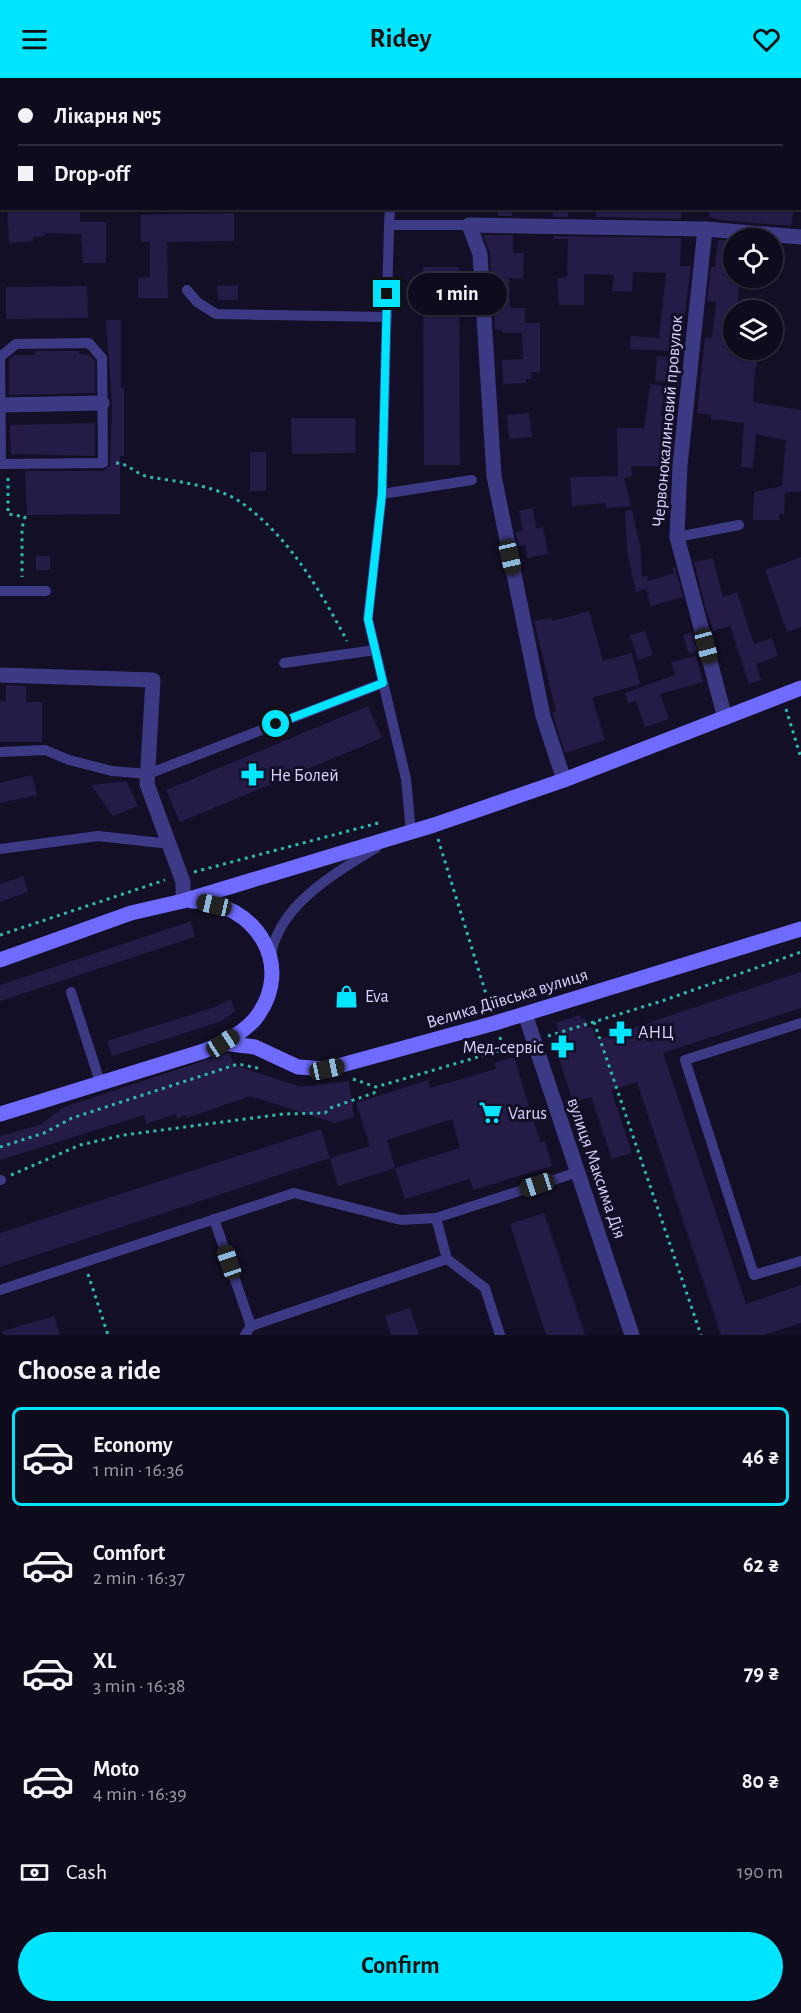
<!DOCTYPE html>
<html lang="en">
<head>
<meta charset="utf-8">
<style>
	body { margin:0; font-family:"Alegreya Sans",sans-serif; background:#171425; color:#f1f3f6; height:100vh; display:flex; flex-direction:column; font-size:22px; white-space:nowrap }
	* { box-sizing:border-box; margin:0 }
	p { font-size:20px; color:#9b9ba3 }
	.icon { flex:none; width:33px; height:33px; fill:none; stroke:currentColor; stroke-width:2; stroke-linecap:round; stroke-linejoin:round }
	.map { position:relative; height:1257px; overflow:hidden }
	.details { display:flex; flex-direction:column; background:#0e0b1c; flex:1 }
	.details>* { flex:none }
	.banner { position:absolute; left:0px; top:0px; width:801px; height:132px; box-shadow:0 2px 4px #0004,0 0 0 2px #2e2b3b; display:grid; align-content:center; height:132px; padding:0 18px; background:#0e0b1c }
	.tools { position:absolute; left:723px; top:150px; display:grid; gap:12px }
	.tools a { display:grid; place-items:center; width:60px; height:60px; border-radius:50%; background:#0e0b1c; box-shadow:0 2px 4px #0004,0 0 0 2px #2e2b3b; font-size:30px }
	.end { position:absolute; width:27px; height:27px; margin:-14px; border:8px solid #00e5ff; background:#111; box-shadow:0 0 0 3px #111 }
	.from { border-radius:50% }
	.bubble { position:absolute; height:42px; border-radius:21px; background:#0e0b1c; box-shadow:0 2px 4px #0004,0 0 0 2px #2e2b3b; font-size:20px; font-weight:600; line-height:42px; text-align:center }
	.car { position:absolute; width:18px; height:36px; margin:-18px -9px; border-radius:8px; box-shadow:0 0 4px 2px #0007; background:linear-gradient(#222 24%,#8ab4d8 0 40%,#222 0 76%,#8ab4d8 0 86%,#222 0) }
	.banner b { display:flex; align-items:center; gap:21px; height:57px; font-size:22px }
	.banner b+b { border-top:2px solid #2e2b3b }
	.banner i { width:15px; height:15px; background:#f1f3f6 }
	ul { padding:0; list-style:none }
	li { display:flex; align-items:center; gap:18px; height:99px; margin:0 12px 9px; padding:0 6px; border:3px solid transparent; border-radius:9px }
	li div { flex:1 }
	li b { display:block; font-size:22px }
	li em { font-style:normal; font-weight:600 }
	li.selected { border-color:#00e5ff }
	li>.icon { width:54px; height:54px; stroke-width:1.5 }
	h2 { padding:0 18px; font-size:27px; line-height:72px }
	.pay { display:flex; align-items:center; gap:15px; height:66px; padding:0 18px; font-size:22px }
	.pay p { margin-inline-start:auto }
	.action { display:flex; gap:12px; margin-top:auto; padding:12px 18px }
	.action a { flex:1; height:69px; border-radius:36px; background:#00e5ff; color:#111; font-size:24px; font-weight:600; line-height:69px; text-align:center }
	header { display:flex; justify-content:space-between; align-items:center; height:78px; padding:0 18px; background:#00e5ff; color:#111; font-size:27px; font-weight:600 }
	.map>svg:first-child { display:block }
</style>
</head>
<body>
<header><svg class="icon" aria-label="menu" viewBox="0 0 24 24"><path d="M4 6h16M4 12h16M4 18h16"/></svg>Ridey<svg class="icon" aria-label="heart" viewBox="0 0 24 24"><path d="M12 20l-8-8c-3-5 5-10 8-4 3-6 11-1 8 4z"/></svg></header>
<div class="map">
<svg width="801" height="1257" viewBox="0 0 801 1257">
	<rect width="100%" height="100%" fill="#130f26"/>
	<!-- building -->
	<g fill="#241b47" fill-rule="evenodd">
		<polygon points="7,130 65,133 65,130 80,130 80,144 106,144 106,185 83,185 81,156 45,155 45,158 33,159 33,163 9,165"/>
		<rect x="498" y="130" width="14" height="8"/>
		<polygon points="552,130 568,130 568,139 553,139"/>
		<polygon points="596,130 682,130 681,141 596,139"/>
		<polygon points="710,130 794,130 791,148 720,142 709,139"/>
		<polygon points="234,135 234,163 167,164 168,220 138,220 138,200 150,199 150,164 141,164 141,137"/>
		<polygon points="483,157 513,157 513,175 524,175 523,201 509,200 510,230 525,230 525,245 540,245 540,294 531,294 531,301 526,301 526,305 503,306 502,282 523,281 522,255 502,255 502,252 495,252 490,175"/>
		<polygon points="554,158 681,160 680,188 691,188 683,252 673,251 670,273 630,271 631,258 659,260 666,195 633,194 632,214 612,213 614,197 584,196 584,227 559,227 557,200 567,199 568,161 554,161"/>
		<polygon points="718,162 734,163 734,200 740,200 737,230 734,230 734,272 761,272 755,292 753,324 801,332 801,413 785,415 784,436 779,436 779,442 753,442 754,414 782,408 786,362 756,356 753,390 741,389 744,345 711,341 711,337 697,335 705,259 712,260 716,224 707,223 711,189 715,189"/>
		<polygon points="423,189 459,189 460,387 424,387"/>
		<polygon points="238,207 238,222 218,222 217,208"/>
		<polygon points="87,208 88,240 6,241 6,209"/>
		<polygon points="106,242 121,242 121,310 124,310 124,378 120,378 120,436 27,437 25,393 103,393 110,388 112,325"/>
		<polygon points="35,273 79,273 79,276 89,277 95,283 95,315 9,317 9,281 14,277 35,277"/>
		<polygon points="657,278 676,280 674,294 669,294 668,304 655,303"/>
		<polygon points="650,306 665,308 661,338 672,339 670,389 631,388 632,398 624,400 631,428 606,430 606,425 572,428 570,399 618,398 617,350 644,350"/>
		<polygon points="529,335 532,359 509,361 507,337"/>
		<polygon points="291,340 355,340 355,375 292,376"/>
		<polygon points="95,345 95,378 11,376 10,347"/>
		<rect x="250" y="374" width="16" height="39"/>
		<polygon points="533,430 536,450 543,449 548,476 527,480 525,467 518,468 515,454 523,453 519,433"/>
		<polygon points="632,432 641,473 642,499 647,498 648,503 674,495 672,490 675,489 683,519 651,528 646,511 636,514 627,472 625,433"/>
		<rect x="36" y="478" width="14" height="14"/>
		<polygon points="801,479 801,549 787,554 765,492"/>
		<polygon points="713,480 723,519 737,514 754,566 772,560 778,578 756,586 761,602 749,606 730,548 713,553 705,528 694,484"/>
		<polygon points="589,533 603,583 632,575 640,606 592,620 605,662 565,675 552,635 556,634 534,543 552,540 552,543"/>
		<polygon points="645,553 653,577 638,582 630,557"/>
		<polygon points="692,554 697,573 689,576 683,557"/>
		<polygon points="696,578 703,604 660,616 669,641 645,649 636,623 628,625 625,615 675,597 671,584"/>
		<polygon points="6,607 26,608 26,624 42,624 42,664 0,664 0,623 6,623"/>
		<polygon points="368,628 382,660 180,744 166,712"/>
		<polygon points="32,697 37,717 0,725 0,705"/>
		<polygon points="126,703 138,728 113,738 91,707"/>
		<polygon points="23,798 28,814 0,824 0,806"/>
		<polygon points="191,843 195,859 0,923 0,907"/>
		<polygon points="801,894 801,930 663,975 746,1226 801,1207 801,1245 764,1257 721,1257 637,1004 611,1012 632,1075 612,1081 591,1019 573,1024 553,962 561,959 556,945 580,937 581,941 585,940 588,950 592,949 597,962"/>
		<polygon points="231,921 235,933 222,943 112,978 107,963 215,929"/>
		<polygon points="227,975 230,976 234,987 301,1009 349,1003 354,1039 335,1045 250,1018 187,1040 186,1037 177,1041 176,1036 146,1046 144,1037 0,1082 0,1058 40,1047 64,1029"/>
		<path d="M514,979L540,1064L545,1063L552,1088L473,1112L470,1101L405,1121L395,1090L338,1108L330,1080L370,1068L356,1025L428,1002L430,1010L496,991L494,985ZM452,1041L460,1070L395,1090L387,1062Z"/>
		<polygon points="321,1051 330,1080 0,1189 0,1155"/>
		<polygon points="544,1135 556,1170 585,1257 546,1257 510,1146"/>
		<polygon points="410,1230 419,1257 391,1257 385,1238"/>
		<polygon points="54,1238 60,1257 3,1257 3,1253"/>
	</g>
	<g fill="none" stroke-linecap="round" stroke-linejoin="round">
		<!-- path -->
		<g stroke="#2fb8b0" stroke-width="3" stroke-dasharray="3 4.5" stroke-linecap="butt">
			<polyline points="460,0 460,2"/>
			<path d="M116,385C128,385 137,397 149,399C179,404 216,407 242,425C289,459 320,512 347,563"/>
			<polyline points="8,400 8,436 25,439 22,450 22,499"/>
			<polyline points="786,631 801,680"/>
			<polyline points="438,761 490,929"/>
			<polyline points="194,794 382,744"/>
			<polyline points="0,857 165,802"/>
			<polyline points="594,944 701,1257"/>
			<polyline points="548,958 662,923 801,874"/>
			<polyline points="500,959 503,971"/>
			<polyline points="353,1001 376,1009 519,967"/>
			<polyline points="0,1069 44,1055 72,1040 238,986 262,991"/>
			<polyline points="11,1097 80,1067 124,1057 283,1036 325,1035 330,1030 374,1015 376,1009"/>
			<polyline points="88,1196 108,1257"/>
		</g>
		<!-- service -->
		<g stroke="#3d3a85" stroke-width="10">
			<polyline points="389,147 390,130"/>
			<polyline points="187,212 197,224 216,236 387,239"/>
			<polygon points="89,265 102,280 103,385 1,386 0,279 16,266"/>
			<polyline points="382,416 389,147 469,147"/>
			<polyline points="677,459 739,447"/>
			<polyline points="0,513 46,513"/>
			<polyline points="284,585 375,572"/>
			<polyline points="0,674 45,672 69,682 112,693 148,696 383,605"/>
			<polyline points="411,754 406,701 368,541 382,416 472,402"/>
			<polyline points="0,771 98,758 170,766"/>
			<path d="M271,881C274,830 337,793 376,770"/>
			<polyline points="71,914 101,1007"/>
			<polyline points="801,945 685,982 754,1197 801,1183"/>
			<polyline points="0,1102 1,1102"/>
			<polyline points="436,1140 447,1181"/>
			<polyline points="214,1141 251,1248"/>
			<polyline points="0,1212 294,1115 401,1142 436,1140 578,1094"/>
			<polyline points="245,1257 251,1248 447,1181 485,1210 500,1257"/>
		</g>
		<!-- minor -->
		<g stroke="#3d3a85" stroke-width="15">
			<polyline points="0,89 2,89"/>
			<polyline points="705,151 680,387 677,459 725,640"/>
			<polyline points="0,327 102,325"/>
			<polyline points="0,597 153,602 147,706 183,804 183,823"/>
			<polyline points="564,702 543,638 494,398 480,176 469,147 705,151 801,159"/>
			<polyline points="525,936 632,1257"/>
		</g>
		<!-- secondary -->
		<g stroke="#6f6bff" stroke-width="15">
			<polyline points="0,882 131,835 183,823 434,747 564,702 801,610"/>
			<polyline points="223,965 255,969 298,989 327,991 495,945 801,851"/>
			<path d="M0,1036L204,973C223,965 242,956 255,941C297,888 255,823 192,823"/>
		</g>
	</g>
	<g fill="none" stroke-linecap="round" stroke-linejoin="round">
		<!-- route -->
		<polyline stroke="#00e5ff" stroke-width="8" points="276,646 383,605 368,541 382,416 387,216"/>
	</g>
	<!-- icons -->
	<defs>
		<symbol id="pharmacy-bare" viewBox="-9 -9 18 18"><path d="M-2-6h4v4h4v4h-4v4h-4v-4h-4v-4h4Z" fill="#00e5ff" stroke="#130f26" stroke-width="2.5" paint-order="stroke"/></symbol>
		<symbol id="shop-bare" viewBox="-9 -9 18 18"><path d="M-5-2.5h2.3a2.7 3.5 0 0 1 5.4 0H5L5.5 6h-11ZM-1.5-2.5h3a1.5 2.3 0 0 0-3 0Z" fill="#00e5ff" stroke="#130f26" stroke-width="2.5" paint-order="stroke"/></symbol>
		<symbol id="supermarket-bare" viewBox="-9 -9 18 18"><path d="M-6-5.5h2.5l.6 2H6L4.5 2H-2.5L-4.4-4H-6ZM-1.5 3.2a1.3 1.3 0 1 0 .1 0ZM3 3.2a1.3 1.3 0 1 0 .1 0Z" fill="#00e5ff" stroke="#130f26" stroke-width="2.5" paint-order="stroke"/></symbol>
	</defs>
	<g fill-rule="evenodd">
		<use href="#pharmacy-bare" x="236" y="680" width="33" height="33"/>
		<use href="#shop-bare" x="330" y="902" width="33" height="33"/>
		<use href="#pharmacy-bare" x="604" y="938" width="33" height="33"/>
		<use href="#pharmacy-bare" x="546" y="952" width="33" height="33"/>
		<use href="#supermarket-bare" x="474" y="1018" width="33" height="33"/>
	</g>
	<g text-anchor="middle" stroke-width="6" stroke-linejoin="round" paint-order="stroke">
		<!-- street labels -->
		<g font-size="18" fill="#d9d4ff" stroke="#130f26">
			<text transform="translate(667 343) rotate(-85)" y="6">Червонокалиновий провулок</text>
			<text transform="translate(507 920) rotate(-17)" y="6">Велика Діївська вулиця</text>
			<text transform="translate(597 1090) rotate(71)" y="6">вулиця Максима Дія</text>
		</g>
		<!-- poi labels -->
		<g font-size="18" fill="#d9d4ff" stroke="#130f26" text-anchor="start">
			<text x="270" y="703">Не Болей</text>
			<text x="365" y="924">Eva</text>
			<text x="638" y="960">АНЦ</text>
			<text x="544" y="975" text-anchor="end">Мед-сервіс</text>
			<text x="508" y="1041">Varus</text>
		</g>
	</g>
</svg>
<div class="tools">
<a><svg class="icon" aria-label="locate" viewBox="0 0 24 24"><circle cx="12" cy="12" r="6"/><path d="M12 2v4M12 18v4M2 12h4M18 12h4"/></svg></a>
<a><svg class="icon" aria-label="layers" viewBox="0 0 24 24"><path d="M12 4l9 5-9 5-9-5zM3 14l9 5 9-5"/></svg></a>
</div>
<i class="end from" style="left:276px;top:646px"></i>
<i class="end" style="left:387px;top:216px"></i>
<div class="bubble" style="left:408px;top:195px;width:99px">1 min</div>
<i class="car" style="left:510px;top:479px;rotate:167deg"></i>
<i class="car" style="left:706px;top:568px;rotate:165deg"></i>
<i class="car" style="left:214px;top:827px;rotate:283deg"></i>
<i class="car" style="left:223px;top:965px;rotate:57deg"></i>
<i class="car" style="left:327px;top:991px;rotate:78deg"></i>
<i class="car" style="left:537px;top:1107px;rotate:252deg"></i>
<i class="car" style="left:229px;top:1184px;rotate:341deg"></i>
<div class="banner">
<b><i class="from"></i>Лікарня №5</b>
<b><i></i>Drop-off</b>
</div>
</div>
<section class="details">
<h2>Choose a ride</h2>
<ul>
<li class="selected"><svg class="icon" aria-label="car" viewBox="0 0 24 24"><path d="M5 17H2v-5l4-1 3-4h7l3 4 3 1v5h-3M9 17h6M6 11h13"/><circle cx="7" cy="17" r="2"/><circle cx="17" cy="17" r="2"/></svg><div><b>Economy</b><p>1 min · 16:36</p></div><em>46 ₴</em></li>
<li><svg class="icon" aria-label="car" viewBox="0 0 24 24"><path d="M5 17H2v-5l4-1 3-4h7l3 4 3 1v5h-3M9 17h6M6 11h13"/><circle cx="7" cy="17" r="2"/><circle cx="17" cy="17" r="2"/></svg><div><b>Comfort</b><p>2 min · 16:37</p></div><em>62 ₴</em></li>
<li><svg class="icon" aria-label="car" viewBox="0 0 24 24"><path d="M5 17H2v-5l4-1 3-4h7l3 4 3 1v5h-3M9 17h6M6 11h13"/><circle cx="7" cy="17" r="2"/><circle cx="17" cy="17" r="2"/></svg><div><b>XL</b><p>3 min · 16:38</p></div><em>79 ₴</em></li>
<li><svg class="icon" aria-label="car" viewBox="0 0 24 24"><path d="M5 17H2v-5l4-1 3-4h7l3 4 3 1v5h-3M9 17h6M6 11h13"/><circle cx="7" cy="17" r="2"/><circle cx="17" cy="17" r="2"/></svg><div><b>Moto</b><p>4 min · 16:39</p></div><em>80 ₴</em></li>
</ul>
<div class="pay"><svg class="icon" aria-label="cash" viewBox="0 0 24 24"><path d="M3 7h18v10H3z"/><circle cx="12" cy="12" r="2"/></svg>Cash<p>190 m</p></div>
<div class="action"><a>Confirm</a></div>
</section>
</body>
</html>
